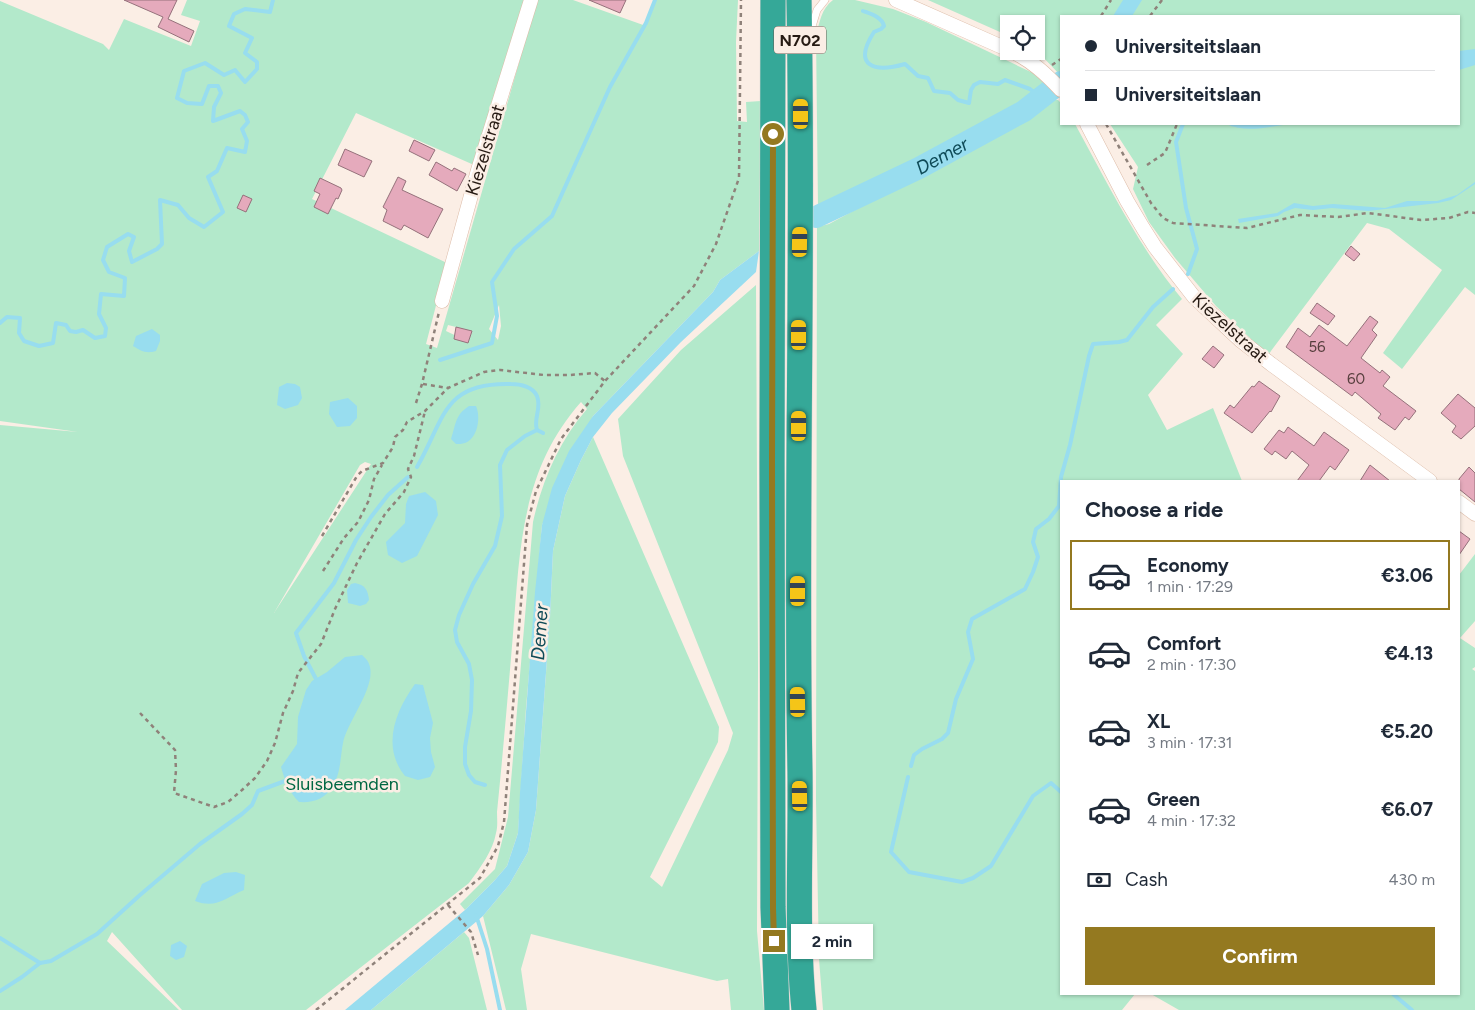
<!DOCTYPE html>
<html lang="en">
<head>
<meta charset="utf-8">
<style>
	body { margin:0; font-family:Figtree,sans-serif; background:#f2f2f3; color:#1f2937; height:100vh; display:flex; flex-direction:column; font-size:19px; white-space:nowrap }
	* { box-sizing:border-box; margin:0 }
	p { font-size:16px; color:#747a83 }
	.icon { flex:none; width:28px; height:28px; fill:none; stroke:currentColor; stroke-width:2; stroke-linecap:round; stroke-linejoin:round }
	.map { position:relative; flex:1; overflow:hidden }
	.sheet { position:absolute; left:1060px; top:480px; width:400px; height:515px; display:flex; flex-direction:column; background:#fff; border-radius:0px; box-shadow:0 1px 4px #0004 }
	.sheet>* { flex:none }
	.guide { position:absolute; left:1060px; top:15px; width:400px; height:110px; border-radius:0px; box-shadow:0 1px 4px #0004; display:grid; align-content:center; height:110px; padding:0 25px; background:#fff }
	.fabs { position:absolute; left:1000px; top:15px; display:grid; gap:10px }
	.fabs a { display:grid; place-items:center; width:45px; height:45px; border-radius:0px; background:#fff; box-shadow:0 1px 4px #0004; font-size:25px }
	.end { position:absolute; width:22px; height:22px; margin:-11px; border:6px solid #947920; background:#fff; box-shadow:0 0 0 2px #fff }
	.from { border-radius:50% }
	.bubble { position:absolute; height:35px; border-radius:0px; background:#fff; box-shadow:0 1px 4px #0004; font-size:16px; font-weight:700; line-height:35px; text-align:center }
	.car { position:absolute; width:15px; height:30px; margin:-15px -8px; border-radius:6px; box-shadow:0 0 4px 1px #0007; background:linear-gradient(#f5c518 24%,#345 0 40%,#f5c518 0 76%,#345 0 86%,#f5c518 0) }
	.guide b { display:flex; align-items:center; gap:18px; height:48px; font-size:19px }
	.guide b+b { border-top:1px solid #e0e1e3 }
	.guide i { width:12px; height:12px; background:#1f2937 }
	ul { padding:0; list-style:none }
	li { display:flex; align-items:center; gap:15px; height:70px; margin:0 10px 8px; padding:0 15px; border:2px solid transparent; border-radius:0px }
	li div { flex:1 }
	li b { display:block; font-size:19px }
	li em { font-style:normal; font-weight:700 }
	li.on { border-color:#947920 }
	li>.icon { width:45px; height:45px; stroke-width:1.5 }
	h2 { padding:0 25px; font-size:22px; line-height:60px }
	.pay { display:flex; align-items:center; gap:12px; height:55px; padding:0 25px; font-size:19px }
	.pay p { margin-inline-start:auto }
	.button { display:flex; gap:10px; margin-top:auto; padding:10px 25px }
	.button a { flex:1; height:58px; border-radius:0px; background:#947920; color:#fff; font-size:20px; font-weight:700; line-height:58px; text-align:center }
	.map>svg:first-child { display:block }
</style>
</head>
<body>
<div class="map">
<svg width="1475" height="1010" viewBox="0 0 1475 1010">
	<rect width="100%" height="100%" fill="#fbeee5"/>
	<!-- green -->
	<g fill="#b3e9cb" fill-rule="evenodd">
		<path d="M187,0H527L474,165L356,113L312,199L447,263L426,344L437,348L537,0H573L646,26L656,0H738L736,42L737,121L747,122L746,102L761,101L759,251L720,280L713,292L593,416L542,525L526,708L518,833L507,866L494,881L465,910L460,904L495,869L508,817L533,522C542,481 559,441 587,409L581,402C521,470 520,548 513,634C508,694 503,753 497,812C497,819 498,826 496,833C493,851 480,868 469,883L306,1010H182L112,932L107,941L179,1010H0V425L78,432L0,421V1L103,44L109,50L124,19L191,46L200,21L181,15ZM499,305L501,326L498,340L489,329ZM448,325L472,331L467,341L446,331ZM365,462L371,464L274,613L360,465Z"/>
		<path d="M833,0H855L893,9L926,22L1033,73L1044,83L1034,97L1024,104L991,122L818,207L816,35C820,22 821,9 833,0Z"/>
		<polygon points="928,0 1475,0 1475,295 1465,287 1402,369 1383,353 1442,270 1389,229 1367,223 1268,355 1216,306 1175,258 1149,222 1133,189 1138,167 1110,124 1459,124 1459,16 1061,16 1061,76 1041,55 1034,51 1036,51 1036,24 1009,24 1009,36"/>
		<path d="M1052,100H1058L1061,103V124H1075C1107,182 1139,248 1182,299L1156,325L1183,354L1148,395L1167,430L1213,408L1242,481H1061V994H1135L1122,1010H823L819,959L816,800L817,227L829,224L1000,132L1038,110Z"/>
		<polygon points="756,285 758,667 757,931 764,1010 731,1010 728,979 717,981 531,934 521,969 527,1010 506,1010 483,916 509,885 528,852 536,810 550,618 553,551 565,496 581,460 593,437 719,727 718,742 650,877 662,887 728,750 733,733 623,456 618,419 681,350"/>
		<polygon points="1475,554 1475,621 1460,638 1475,648 1475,667 1472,669 1475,671 1475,1010 1179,1010 1151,994 1459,994 1459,575"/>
		<polygon points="464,932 469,938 487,1010 371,1010"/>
	</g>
	<!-- water -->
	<g fill="#98ddef">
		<polygon points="1123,0 1142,0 1132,16 1113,16"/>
		<polygon points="1475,49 1475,65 1459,70 1459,51"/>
		<path d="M1226,124H1289C1268,127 1246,133 1226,124Z"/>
		<polygon points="1475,182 1475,184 1451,200 1438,203 1368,211 1332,208 1313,210 1295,208 1284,212 1278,216 1239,223 1238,219 1277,213 1294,203 1313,206 1333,204 1385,208 1407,201 1437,201 1457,195"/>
		<polygon points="759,251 756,272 681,342 612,413 593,437 581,460 565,496 553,551 550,618 536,810 528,852 509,885 483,916 371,1010 345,1010 465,910 494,881 507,866 518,833 520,792 535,592 542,525 552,488 569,451 593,416 713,292 720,280"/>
		<path d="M152,329L160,335V341L156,351C146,354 141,351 133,346L136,336Z"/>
		<polygon points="287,383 295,384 300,387 302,398 298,405 285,409 277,405 279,387"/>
		<polygon points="348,398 357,406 357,418 350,426 337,427 329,414 330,402"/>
		<path d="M469,406H476C481,417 478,438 465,443C462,444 459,444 456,444L451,439C456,424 455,415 469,406Z"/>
		<polygon points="425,492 436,501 438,515 417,556 402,563 388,555 386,542 405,523 406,504 409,496"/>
		<path d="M355,583C365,585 368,590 369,600L366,604L360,606L348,603L347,590L351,584Z"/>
		<path d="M362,655C364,657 368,660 369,664C378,685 346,723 343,743C340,758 341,774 332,787C325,799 313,803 299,802C289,792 285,781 281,767L297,744L298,717L306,690L312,681L327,672L345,657Z"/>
		<path d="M415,684L423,685L433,723L430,738L431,752L435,767L430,777L418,780L405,776C402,772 399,768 397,763C385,736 399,706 415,684Z"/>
		<path d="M236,872L245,875L244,890C225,898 216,909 195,901L202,884L224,873Z"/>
		<polygon points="180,941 187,946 184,957 176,960 170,956 171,945"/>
	</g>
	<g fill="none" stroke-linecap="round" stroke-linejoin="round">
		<!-- stream -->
		<g stroke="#98ddef" stroke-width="4">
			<path d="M863,11C871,14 882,17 884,26L881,29L874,32C852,66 874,73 905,64L918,76L928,78L934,91L950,93L958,100L969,103L971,90L974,85L980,82L998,84L1005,80L1030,89L1041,98"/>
			<polyline points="1183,124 1176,142 1186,208 1197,249 1188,274"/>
			<polyline points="0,323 7,317 20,318 19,333 24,341 39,346 53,343 56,323 66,325 70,331 76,332 83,330 95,338 105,336 106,328 99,314 101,294 124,296 125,278 109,272 103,260 107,247 128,234 134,237 129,251 132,262 157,249 162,244 160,200 178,205 189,218 204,227 223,212 208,177 217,171 227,148 245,152 247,141 242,129 248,122 245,115 240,111 213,121 214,107 221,93 218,86 209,86 202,104 187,103 177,98 184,71 205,63 224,75 235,70 245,82 257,69 257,62 245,53 252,38 229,26 234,14 245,9 270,12 273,0"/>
			<polyline points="440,360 492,343 497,316 492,282 514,249 552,216 610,87 646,23 655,0"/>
			<path d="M417,467C445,418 443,382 511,384C521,384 533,387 537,396C542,408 533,419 537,430L543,433"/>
			<polyline points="316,679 304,656 296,633 334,583 356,540 371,517 388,495 408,477"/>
			<polyline points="911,766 914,755 922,749 942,739 948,733 956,699 973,659 968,632 972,619 1025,589 1033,572 1038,557 1033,542 1036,529 1049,519 1059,506 1061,477 1070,445 1089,356 1093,344 1119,342 1127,340 1153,307 1173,289"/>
			<polyline points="908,777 891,852 909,872 962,882 973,878 991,866 1033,796 1051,783 1061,792"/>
			<polyline points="485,785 475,782 469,775 465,764 465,747 471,711 472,680 469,664 457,642 455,630 459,615 473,584 495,546 502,516 500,465 507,450 525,436 537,430"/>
			<polyline points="476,915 487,949 500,1010"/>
			<polyline points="0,938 40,963 51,961 97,934 140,895 200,844 242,814 252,805 258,791 285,781"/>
			<polyline points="0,991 22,977 40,963"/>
			<polyline points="1393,994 1412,1010"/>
		</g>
		<!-- river -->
		<path stroke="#98ddef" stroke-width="22" id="s1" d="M816,217L919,168L1024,111L1061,82"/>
	</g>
	<!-- building -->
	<g fill="#e5aabc" stroke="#95717b">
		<polygon points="124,0 177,0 168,19 194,31 189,42 158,27 163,17"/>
		<polygon points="589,0 626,0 620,13"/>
		<polygon points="414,140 435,150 429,161 409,151"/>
		<polygon points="345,149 372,161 364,177 338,165"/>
		<polygon points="436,162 452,171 454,168 466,174 457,191 429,175"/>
		<polygon points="398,177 406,181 402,190 443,209 428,238 404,225 401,230 383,221 387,210 383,207"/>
		<polygon points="320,178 341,188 342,190 338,199 336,198 328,214 314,207 320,194 314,191"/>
		<polygon points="243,195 252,199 246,212 237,208"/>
		<polygon points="1351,246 1360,254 1354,261 1345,254"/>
		<polygon points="1317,303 1335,316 1328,325 1310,313"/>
		<polygon points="1370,316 1378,322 1372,330 1377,335 1361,358 1380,373 1382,370 1390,377 1383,386 1416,411 1409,420 1405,417 1395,430 1378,418 1381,414 1355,392 1352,396 1286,347 1298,328 1310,337 1319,325 1347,346"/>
		<polygon points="456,327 472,331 468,343 454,339"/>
		<polygon points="1213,346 1224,355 1214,368 1202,359"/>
		<polygon points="1259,381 1280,396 1271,412 1270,411 1252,433 1224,413 1230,405 1234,408 1252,386 1254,387"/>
		<polygon points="1458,394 1475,408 1475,426 1461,439 1452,432 1456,426 1441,413"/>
		<polygon points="1288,427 1314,446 1324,432 1349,450 1335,470 1330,466 1319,481 1297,481 1309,465 1292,451 1286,459 1275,451 1272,455 1264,449 1279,430 1284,433"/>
		<polygon points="1370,465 1390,481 1360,481"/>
		<polygon points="1469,467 1475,473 1475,502 1459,489 1459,479"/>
		<polygon points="1459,531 1470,539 1459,555"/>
	</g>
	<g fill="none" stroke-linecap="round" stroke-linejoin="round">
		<defs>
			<polyline id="lane" points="810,33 817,10 825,0"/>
			<g id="street">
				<polyline points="896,0 1009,50"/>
				<path d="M1011,51C1031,60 1046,74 1061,90"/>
				<polyline points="1087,124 1127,201 1143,228 1155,247 1194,297 1240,340 1271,364 1430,481"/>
				<polyline points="442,301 478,170 531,0"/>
				<polyline points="1459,502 1475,514"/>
			</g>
			<g id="highway">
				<polyline points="773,0 772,463 773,907 777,1010"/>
				<path d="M799,0C804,257 795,514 800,772C801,851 796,931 804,1010"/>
			</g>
		</defs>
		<!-- lane casing -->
		<use href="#lane" stroke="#ddbca8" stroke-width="8"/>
		<!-- street casing -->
		<use href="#street" stroke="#ddbca8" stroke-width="15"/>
		<!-- highway casing -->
		<use href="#highway" stroke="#d4d1d0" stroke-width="26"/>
		<!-- path -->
		<g stroke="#8f827a" stroke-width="2.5" stroke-dasharray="4 4" stroke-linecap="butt">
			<polyline points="1101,16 1111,0"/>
			<polyline points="1150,16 1162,0"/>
			<polyline points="1052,65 1061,59"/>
			<polyline points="1106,124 1151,203 1163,218 1173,223 1247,228 1300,215 1338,217 1368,213 1421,220 1449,218 1468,212 1475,213"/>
			<polyline points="1147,165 1165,153 1177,124"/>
			<polyline points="423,384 448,388"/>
			<polyline points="416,403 422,384 439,312"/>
			<polyline points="322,536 357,476 362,471 383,463 393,447 395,437 403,430 407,422 425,411 448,388 484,372 500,370 544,375 570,375 595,373 605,381"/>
			<polyline points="323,571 344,538 358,522 369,500 374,479 382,465"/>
			<polyline points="140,713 175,750 176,770 174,793 214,807 228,802 242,790 255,778 267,761 275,743 283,713 293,691 298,673 321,644 335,609 357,563 385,514 404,492 411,477 408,469 414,456 425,411"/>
			<polyline points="448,905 471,932 478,955"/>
			<polyline points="316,1010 480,878 498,846 504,822 527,525 536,491 561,439 605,381 694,286 716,244 739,178 741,0"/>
		</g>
		<!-- lane -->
		<use href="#lane" stroke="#fff" stroke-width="7"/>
		<!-- street -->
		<use href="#street" stroke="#fff" stroke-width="14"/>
		<!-- highway -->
		<use href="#highway" stroke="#35a898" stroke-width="25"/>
	</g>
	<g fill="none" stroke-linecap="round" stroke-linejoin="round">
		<!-- route -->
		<polyline stroke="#947920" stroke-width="6" points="773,134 772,462 773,908 774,941"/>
	</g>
	<g text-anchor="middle" stroke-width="5" stroke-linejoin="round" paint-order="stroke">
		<!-- number labels -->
		<g font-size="15" fill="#563e3d">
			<text x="1317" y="352">56</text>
			<text x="1356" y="384">60</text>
		</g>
		<!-- shield labels -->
		<rect fill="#fbeee5" stroke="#665a52" stroke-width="1" x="774" y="26.5" width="52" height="27" rx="4"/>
		<g font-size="16" font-weight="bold" fill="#261a13">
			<text x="800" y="46">N702</text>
		</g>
		<!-- street labels -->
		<g font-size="18" fill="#261a13" stroke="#fbeee5">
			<text transform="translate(485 150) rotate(-73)" y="6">Kiezelstraat</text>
			<text transform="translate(1230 328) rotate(42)" y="6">Kiezelstraat</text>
		</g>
		<!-- park labels -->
		<g font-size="18" fill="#006742" stroke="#fbeee5">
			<text x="342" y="790">Sluisbeemden</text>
		</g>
		<!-- water labels -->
		<g font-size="19" font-style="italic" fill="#0f4b58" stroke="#fbeee5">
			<text dy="7" stroke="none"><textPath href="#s1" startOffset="140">Demer</textPath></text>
			<text transform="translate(539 632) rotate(-86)" y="7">Demer</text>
		</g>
	</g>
</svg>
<div class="fabs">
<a><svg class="icon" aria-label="locate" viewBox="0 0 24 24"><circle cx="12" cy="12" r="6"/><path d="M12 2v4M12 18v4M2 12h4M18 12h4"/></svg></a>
</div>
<i class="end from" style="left:773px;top:134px"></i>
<i class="end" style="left:774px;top:941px"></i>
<div class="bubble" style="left:791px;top:924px;width:82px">2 min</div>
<i class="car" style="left:801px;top:114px;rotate:0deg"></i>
<i class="car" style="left:800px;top:242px;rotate:1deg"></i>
<i class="car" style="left:799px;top:335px;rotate:0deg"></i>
<i class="car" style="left:799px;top:426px;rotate:0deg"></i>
<i class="car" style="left:798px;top:591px;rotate:0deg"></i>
<i class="car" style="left:798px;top:702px;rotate:359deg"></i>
<i class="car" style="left:800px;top:796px;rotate:359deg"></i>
<div class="guide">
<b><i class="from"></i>Universiteitslaan</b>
<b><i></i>Universiteitslaan</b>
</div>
<section class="sheet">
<h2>Choose a ride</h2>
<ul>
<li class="on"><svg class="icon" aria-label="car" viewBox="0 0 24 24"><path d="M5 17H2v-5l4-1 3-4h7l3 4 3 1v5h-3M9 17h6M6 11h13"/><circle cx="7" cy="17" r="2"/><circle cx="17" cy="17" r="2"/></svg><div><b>Economy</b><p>1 min · 17:29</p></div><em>€3.06</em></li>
<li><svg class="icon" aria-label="car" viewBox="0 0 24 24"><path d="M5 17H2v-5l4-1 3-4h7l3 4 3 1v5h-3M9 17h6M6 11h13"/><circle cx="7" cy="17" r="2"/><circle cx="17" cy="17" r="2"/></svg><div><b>Comfort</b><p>2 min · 17:30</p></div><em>€4.13</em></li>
<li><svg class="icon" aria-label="car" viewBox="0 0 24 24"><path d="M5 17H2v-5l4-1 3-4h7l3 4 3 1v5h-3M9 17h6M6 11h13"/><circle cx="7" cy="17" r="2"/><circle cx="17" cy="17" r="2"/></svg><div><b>XL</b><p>3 min · 17:31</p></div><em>€5.20</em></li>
<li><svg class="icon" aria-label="car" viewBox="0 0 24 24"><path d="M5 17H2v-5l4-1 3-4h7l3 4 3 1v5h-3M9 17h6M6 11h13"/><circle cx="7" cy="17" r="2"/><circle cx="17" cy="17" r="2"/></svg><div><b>Green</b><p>4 min · 17:32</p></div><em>€6.07</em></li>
</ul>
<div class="pay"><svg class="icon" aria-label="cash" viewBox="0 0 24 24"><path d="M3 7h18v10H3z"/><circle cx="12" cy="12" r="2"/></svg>Cash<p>430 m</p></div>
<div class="button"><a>Confirm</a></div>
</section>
</div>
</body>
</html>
